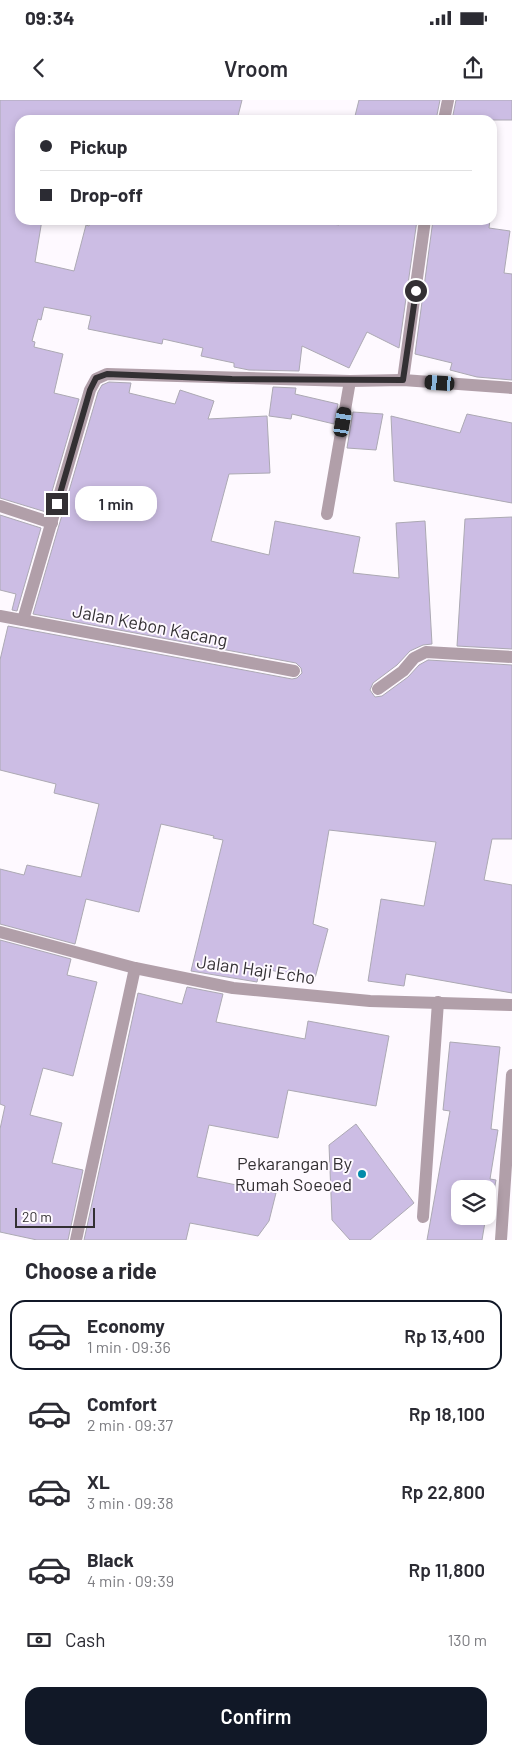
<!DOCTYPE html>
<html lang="en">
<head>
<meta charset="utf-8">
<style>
	body { margin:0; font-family:Barlow,sans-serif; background:#f7f7f7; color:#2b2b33; height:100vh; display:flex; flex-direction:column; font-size:19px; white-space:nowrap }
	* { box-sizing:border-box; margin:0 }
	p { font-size:16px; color:#7c7c81 }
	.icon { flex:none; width:28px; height:28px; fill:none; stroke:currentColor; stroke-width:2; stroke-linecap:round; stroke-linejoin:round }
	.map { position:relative; height:1140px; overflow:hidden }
	.panel { display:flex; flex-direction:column; background:#fff; flex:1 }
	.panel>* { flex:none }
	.hud { position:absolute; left:15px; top:15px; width:482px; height:110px; border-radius:15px; box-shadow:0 2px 8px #0003; display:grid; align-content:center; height:110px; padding:0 25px; background:#fff }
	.tools { position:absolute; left:451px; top:1080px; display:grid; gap:10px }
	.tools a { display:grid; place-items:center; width:45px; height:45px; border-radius:10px; background:#fff; box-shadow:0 2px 8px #0003; font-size:25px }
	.scale { position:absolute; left:15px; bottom:12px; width:80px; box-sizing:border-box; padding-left:5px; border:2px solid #333033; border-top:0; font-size:14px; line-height:18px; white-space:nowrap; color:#333033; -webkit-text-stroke:4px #fef9ff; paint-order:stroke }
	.end { position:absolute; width:22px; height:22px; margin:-11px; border:6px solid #333033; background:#fff; box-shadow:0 0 0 2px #fff }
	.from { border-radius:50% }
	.bubble { position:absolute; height:35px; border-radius:15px; background:#fff; box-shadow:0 2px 8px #0003; font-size:16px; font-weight:600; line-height:35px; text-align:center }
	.car { position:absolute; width:15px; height:30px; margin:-15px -8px; border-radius:6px; box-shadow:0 0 4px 1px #0007; background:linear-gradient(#222 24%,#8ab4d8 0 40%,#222 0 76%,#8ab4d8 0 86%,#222 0) }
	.hud b { display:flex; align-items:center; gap:18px; height:48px; font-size:19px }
	.hud b+b { border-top:1px solid #e1e1e2 }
	.hud i { width:12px; height:12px; background:#2b2b33 }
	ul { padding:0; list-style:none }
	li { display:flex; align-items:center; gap:15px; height:70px; margin:0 10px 8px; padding:0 15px; border:2px solid transparent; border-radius:15px }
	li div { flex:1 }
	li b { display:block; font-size:19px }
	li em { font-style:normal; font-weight:600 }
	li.selected { border-color:#111827 }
	li>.icon { width:45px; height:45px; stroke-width:1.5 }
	h2 { padding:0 25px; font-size:22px; line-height:60px }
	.pay { display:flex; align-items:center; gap:12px; height:55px; padding:0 25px; font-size:19px }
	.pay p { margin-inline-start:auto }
	.primary-button { display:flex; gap:10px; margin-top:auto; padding:10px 25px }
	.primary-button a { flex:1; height:58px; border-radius:15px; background:#111827; color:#fff; font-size:20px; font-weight:600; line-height:58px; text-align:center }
	.status { display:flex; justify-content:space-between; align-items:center; height:35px; padding:0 25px; background:#fff; direction:ltr }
	.status svg { height:14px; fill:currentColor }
	header { display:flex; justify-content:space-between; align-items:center; height:65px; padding:0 25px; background:#fff; font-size:22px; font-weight:600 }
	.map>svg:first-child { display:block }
</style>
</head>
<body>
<div class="status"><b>09:34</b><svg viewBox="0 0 49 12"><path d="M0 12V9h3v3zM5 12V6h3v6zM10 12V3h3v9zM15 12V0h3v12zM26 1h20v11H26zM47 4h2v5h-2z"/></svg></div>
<header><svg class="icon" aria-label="back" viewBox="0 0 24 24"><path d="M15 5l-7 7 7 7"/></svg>Vroom<svg class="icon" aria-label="share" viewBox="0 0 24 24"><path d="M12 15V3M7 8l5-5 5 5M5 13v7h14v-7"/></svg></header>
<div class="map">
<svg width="512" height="1140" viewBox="0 0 512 1140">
	<rect width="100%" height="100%" fill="#fef9ff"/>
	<!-- building -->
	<g fill="#ccbde4" stroke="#aca9b3">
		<polygon points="0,0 242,0 237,20 20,20 20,120 42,120 35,162 74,171 86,125 89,126 91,120 309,120 339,125 341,120 417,120 399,248 367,232 349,268 302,246 299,271 249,270 234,267 234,263 201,256 203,248 163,239 162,244 88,229 91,216 44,207 41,220 38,219 32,241 35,242 34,247 63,254 54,293 79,299 46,412 0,398"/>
		<polygon points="359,0 440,0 436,20 354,20"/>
		<polygon points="456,0 512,0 512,20 452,20"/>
		<polygon points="433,120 490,120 489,128 510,131 504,173 512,174 512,280 477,277 450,270 452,263 415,254"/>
		<polygon points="109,282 131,283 129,293 175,304 180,290 214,301 208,319 267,316 270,373 229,374 211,441 269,455 275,421 360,437 353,473 399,478 396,423 425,421 432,544 423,545 410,551 397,565 373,583 370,590 375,597 382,596 408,577 419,565 428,560 512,565 512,739 492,739 484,780 512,785 512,893 406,874 404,886 368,881 381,799 424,806 436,742 329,730 313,824 328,829 314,882 260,867 257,882 191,871 223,740 213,738 214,736 161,724 139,812 86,799 75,844 0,824 0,769 24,775 27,765 81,777 99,704 54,693 56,684 0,670 0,560 8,526 292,579 297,578 302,573 301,568 296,563 33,514 98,292 102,285"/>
		<polygon points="273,287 296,288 295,294 338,304 334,324 292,314 291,319 269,316"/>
		<polygon points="353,312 383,314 376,350 347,348"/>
		<polygon points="467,314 512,323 512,403 394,381 391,316 460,333"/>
		<polygon points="0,415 41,428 17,511 12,510 16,494 0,490"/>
		<polygon points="512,417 512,549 457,546 465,419"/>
		<polygon points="0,840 71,859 67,875 97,882 73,976 43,968 30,1015 62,1023 52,1063 83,1070 68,1140 37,1140 0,1132 0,1029 5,1006 0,1004"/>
		<polygon points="187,887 223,894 216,922 305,939 308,921 389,936 376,1006 288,990 278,1038 209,1025 197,1077 276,1093 269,1121 258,1136 190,1123 186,1140 84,1140 138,893 182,904"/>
		<polygon points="450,942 500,947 491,1029 498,1030 490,1079 496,1080 492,1102 489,1101 488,1110 488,1089 460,1089 460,1116 486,1116 482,1140 427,1140 450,1011 443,1010"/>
		<polygon points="356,1024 414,1103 370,1140 350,1140 332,1120 329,1045"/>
	</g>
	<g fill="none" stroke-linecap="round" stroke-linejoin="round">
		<!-- minor -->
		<g stroke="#b19fa9" stroke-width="12">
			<polyline points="444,20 448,0"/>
			<polyline points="403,280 425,120"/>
			<polyline points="0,406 52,423"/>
			<polyline points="327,414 350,281"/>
			<polyline points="0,516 294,571"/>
			<polyline points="23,520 90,290 96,279 107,274 350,281 403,280 512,288"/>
			<polyline points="378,589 403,571 414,558 426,552 512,557"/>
			<polyline points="0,832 135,868 233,888 370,901 512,905"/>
			<polyline points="423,1117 438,902"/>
			<polyline points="76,1140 135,868"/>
			<polyline points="501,1140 512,975"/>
		</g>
	</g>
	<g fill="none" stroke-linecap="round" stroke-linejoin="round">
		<!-- route -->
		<polyline stroke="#333033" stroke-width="6" points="57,404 90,290 96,278 107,274 232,279 403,280 416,191"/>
	</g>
	<!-- markers -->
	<circle fill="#028baa" stroke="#fef9ff" stroke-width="2" cx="362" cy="1074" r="5"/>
	<g text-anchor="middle" stroke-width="4" stroke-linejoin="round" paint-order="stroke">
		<!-- street labels -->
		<g font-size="18" fill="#333033" stroke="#fef9ff">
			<text transform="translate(150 526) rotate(11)" y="6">Jalan Kebon Kacang</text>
			<text transform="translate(256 870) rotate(8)" y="6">Jalan Haji Echo</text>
		</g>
		<!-- poi labels -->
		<g font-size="18" fill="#333033" stroke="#fef9ff" text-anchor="end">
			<text x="352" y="1070">Pekarangan By<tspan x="352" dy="21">Rumah Soeoed</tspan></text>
		</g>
	</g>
</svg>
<div class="tools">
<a><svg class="icon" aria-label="layers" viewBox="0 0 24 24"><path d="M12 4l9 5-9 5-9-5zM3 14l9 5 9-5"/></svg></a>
</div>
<div class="scale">20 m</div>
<i class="end from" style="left:416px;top:191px"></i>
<i class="end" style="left:57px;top:404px"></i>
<div class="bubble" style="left:75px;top:386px;width:82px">1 min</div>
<i class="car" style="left:440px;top:283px;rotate:274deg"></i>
<i class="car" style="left:343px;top:322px;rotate:10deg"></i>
<div class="hud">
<b><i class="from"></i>Pickup</b>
<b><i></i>Drop-off</b>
</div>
</div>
<section class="panel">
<h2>Choose a ride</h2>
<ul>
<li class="selected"><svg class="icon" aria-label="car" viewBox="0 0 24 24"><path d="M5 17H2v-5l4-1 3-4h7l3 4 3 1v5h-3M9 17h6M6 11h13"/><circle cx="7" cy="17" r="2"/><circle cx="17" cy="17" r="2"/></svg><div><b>Economy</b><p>1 min · 09:36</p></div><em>Rp 13,400</em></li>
<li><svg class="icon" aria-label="car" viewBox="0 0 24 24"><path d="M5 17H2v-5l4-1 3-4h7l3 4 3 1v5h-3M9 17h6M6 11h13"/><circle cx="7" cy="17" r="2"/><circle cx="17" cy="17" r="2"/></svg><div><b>Comfort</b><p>2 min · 09:37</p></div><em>Rp 18,100</em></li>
<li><svg class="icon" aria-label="car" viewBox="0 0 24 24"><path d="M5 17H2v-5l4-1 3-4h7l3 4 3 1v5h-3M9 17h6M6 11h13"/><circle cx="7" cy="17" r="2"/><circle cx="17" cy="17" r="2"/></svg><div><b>XL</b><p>3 min · 09:38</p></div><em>Rp 22,800</em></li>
<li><svg class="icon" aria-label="car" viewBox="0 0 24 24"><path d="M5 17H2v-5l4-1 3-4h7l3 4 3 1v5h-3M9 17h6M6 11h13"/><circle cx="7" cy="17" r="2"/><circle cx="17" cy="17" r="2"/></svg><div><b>Black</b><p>4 min · 09:39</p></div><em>Rp 11,800</em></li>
</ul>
<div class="pay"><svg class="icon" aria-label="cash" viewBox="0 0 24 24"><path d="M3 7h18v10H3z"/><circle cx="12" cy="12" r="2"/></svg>Cash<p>130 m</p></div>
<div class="primary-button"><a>Confirm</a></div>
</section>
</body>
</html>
